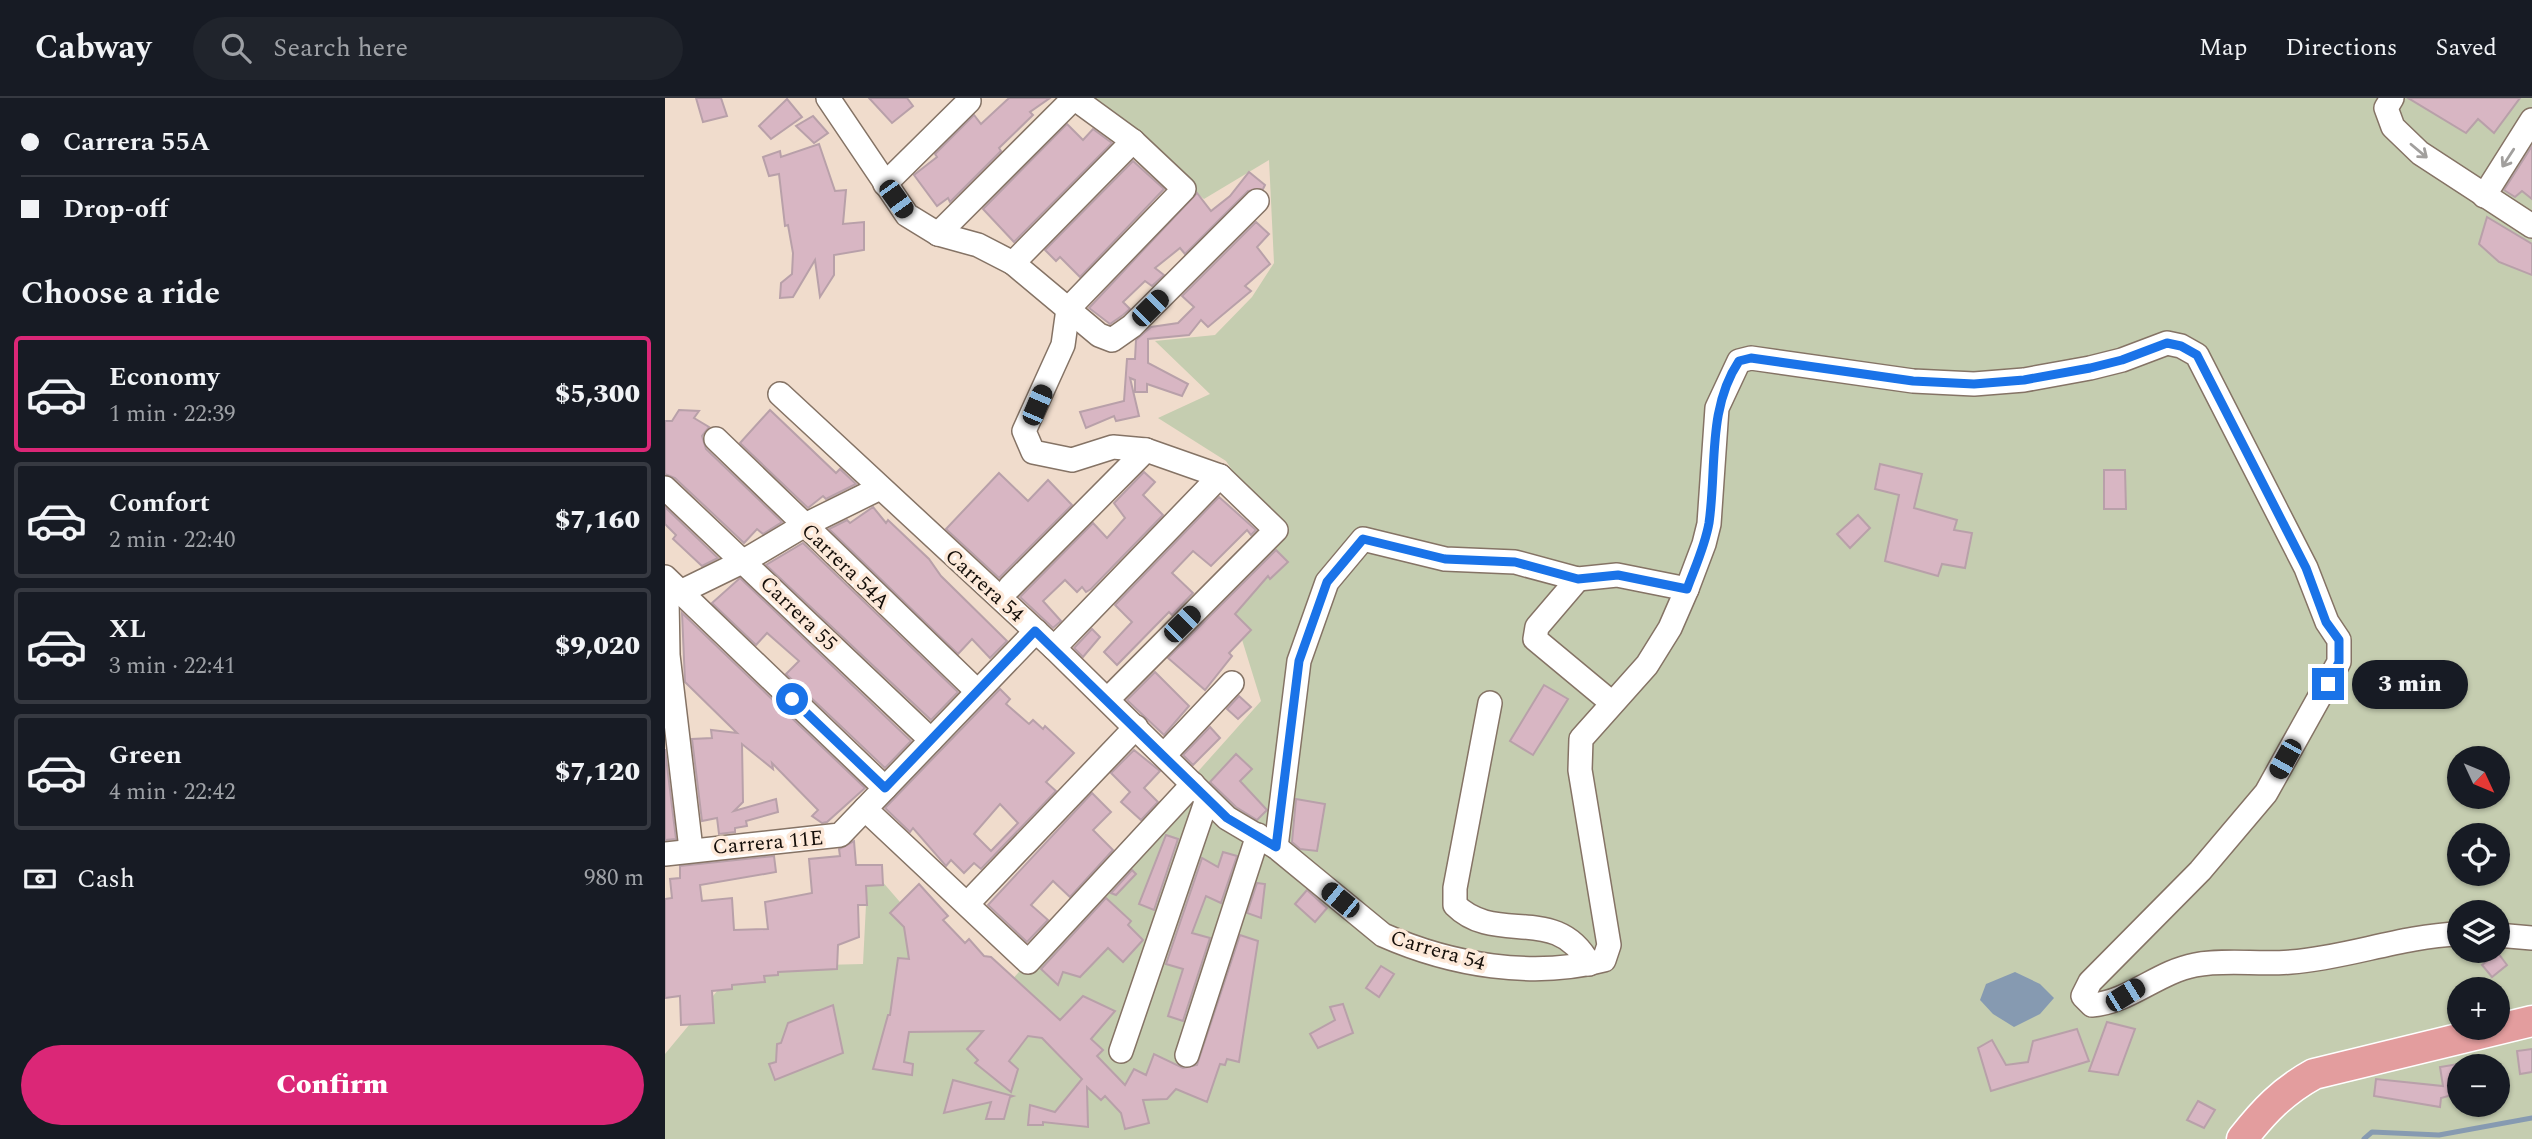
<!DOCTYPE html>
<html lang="en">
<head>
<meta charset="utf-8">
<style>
	body { margin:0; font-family:Spectral,serif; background:#20242c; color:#f1f3f6; height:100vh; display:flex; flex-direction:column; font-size:26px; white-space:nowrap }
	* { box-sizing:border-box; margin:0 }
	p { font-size:23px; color:#9ea1a6 }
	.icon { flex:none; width:38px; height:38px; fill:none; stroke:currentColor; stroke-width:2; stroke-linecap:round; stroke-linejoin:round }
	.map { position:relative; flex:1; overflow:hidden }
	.panel { display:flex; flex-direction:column; background:#171b24; width:665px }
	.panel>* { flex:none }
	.guide { display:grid; align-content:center; height:154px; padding:0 21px; background:#171b24 }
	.needle { width:46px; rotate:134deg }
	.buttons { position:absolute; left:1782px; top:648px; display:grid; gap:14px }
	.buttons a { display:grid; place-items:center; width:63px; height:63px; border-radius:50%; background:#171b24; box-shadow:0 2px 5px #0004; font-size:35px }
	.end { position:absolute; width:32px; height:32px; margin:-16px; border:9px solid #1a73e8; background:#fff; box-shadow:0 0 0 4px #fff }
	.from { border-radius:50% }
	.bubble { position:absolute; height:49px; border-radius:24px; background:#171b24; box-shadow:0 2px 5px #0004; font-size:23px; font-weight:800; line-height:49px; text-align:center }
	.car { position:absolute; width:21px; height:42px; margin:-21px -10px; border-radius:9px; box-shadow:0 0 5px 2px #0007; background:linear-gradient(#222 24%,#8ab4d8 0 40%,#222 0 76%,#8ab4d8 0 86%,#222 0) }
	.guide b { display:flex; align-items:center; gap:24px; height:66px; font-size:26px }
	.guide b+b { border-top:2px solid #363941 }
	.guide i { width:18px; height:18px; background:#f1f3f6 }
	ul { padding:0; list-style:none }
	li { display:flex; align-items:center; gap:21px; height:116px; margin:0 14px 10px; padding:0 7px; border:4px solid #363941; border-radius:7px }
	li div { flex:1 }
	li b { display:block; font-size:26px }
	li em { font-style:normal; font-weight:800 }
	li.active { border-color:#db2777 }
	li>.icon { width:63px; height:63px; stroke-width:1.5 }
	h2 { padding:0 21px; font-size:32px; line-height:84px }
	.pay { display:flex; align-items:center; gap:18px; height:77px; padding:0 21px; font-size:26px }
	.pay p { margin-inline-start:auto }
	.primary-button { display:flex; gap:14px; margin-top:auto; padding:14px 21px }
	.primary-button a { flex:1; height:80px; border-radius:42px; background:#db2777; color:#fff; font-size:28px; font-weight:800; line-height:80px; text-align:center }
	header { display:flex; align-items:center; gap:42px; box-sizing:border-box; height:98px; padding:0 35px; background:#171b24; border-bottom:2px solid #363941 }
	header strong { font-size:33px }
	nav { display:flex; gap:38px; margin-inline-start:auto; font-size:24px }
	.search { width:490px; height:63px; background:#20242c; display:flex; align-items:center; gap:18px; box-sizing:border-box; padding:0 24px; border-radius:38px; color:#9ea1a6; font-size:26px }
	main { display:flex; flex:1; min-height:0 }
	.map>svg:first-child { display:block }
</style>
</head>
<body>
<header>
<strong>Cabway</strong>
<div class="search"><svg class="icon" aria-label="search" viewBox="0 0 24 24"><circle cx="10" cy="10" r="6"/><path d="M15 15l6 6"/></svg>Search here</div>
<nav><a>Map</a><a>Directions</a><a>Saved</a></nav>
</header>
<main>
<section class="panel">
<div class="guide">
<b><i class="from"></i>Carrera 55A</b>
<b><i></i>Drop-off</b>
</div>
<h2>Choose a ride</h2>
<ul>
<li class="active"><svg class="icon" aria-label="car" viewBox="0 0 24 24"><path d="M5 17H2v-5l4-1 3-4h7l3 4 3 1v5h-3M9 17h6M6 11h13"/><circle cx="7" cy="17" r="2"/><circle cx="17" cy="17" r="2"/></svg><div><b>Economy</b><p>1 min · 22:39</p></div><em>$5,300</em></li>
<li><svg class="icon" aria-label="car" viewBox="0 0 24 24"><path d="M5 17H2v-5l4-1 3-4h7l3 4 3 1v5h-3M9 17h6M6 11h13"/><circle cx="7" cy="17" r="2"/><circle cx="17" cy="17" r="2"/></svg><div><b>Comfort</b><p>2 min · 22:40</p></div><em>$7,160</em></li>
<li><svg class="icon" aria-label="car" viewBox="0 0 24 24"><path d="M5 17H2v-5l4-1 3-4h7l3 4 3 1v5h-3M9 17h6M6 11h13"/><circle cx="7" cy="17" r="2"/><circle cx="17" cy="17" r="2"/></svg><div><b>XL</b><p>3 min · 22:41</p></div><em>$9,020</em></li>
<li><svg class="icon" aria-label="car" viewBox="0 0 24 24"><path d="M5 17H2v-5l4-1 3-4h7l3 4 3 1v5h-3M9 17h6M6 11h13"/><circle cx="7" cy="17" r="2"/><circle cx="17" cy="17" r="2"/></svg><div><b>Green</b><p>4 min · 22:42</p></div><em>$7,120</em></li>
</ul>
<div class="pay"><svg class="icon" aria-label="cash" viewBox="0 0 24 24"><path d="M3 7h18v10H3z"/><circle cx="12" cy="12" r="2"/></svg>Cash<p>980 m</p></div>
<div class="primary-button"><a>Confirm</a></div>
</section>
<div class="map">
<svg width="1867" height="1041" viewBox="0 0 1867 1041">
	<rect width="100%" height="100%" fill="#f0dccc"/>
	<!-- green -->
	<path fill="#c5cdb0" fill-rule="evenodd" d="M415,0H1867V1041H0V956L72,869L198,866L203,767L253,825L345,884L596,603L570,519L605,429L561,363L493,320L545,296L490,243L550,237L587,199L609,165L604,62L539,101ZM1794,660H1832V698H1794ZM1794,737H1832V775H1794ZM1794,814H1832V852H1794ZM1794,891H1832V929H1794ZM1794,968H1832V1006H1794Z"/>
	<!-- water -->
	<polygon fill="#869ab1" points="1350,874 1375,886 1389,900 1375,916 1349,929 1328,916 1315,902 1321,886"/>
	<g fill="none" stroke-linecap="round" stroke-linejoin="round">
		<!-- stream -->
		<polyline stroke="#869ab1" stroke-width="5" points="1699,1041 1707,1034 1774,1037 1867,1020"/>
	</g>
	<!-- building -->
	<g fill="#d8b6c3" stroke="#b8a0a9" stroke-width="2" fill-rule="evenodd">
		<polygon points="31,0 56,0 62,18 38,24"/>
		<polygon points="204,0 242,0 248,8 227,25"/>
		<polygon points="344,0 385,0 365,14 368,17 334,50 336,53 285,104 283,100 272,108 249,77 272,59 270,56 309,17 316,26"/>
		<polygon points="1743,0 1855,0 1829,35 1813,21 1801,35"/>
		<polygon points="122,1 137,19 106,41 94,28"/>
		<polygon points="148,18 163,35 149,45 131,28"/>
		<polygon points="402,26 418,42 428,31 447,45 349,144 318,111"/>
		<polygon points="154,46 170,93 181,92 178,126 199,124 199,152 169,157 169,177 155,199 150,162 128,199 115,200 116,185 127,176 128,155 123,127 120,128 114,76 104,78 98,59 115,53 116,59"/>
		<polygon points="1867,48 1867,101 1857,93 1850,99 1839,92"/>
		<polygon points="468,63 499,91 415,179 395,159 391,163 380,152"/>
		<polygon points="584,74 600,87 598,91 583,93 520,156 515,150 490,170 499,177 487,188 480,183 458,204 465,211 458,217 445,226 424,210 532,95 546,113 565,98"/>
		<polygon points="1822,119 1867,146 1867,177 1834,164 1814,146"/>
		<polygon points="591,124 604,136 592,149 605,166 580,188 586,193 543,229 536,222 524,237 483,241 483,265 523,286 517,298 482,286 482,294 470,294 470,282 465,280 474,318 451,323 449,318 421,330 415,314 459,303 462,261 470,261 471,242 486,229 513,225 529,209 517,198"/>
		<polygon points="14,312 34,313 29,320 44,329 37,338 41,351 117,424 98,436 92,431 79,445 10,380 0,376 0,323 7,323"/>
		<polygon points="105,312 171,375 175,371 191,386 161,401 158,398 143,410 75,345"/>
		<polygon points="1215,366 1257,376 1249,410 1292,422 1289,432 1307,435 1300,470 1277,466 1273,478 1220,463 1234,397 1210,391"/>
		<polygon points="1439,372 1460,372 1461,411 1439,411"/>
		<polygon points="479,374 490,384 478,397 498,417 426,491 421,494 417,489 412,494 400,482 378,503 396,523 388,530 355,499 428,425 442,440 460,420 449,405"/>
		<polygon points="334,375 363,403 383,382 407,407 334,480 281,431"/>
		<polygon points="554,399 591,432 586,437 582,432 546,468 528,453 507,475 528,495 507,517 504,514 452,567 439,554 467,524 450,507"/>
		<polygon points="0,409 53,460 37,468 8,441 11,437 0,426"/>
		<polygon points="208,409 221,425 223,422 264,461 276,478 342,543 325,560 307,541 293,556 164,431 182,422 185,425"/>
		<polygon points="1193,417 1205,430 1185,450 1172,436"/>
		<polygon points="138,445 293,594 266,622 101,467"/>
		<polygon points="611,452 623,464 605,481 603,478 570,516 586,532 564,555 567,558 540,592 503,560"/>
		<polygon points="75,480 246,643 220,670 121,576 134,563 102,535 91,547 47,505"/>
		<polygon points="17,515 200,690 162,724 157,725 147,718 153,712 107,665 108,671 77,646 78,704 69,713 111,701 113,714 81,723 82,728 70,730 70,734 54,736 52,720 37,723 27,641 47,640 46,632 72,635 20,584"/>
		<polygon points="427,531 435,539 418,559 409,550"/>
		<polygon points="490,574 524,608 499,637 462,602"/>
		<polygon points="879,587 903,601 868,657 845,643"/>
		<path d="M335,591L345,601L341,606L364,626L368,622L378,631L380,628L409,655L381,684L391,693L316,771L309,765L299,775L286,762L281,768L248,730L245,734L220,710ZM335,706L353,725L326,753L309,736Z"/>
		<polygon points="574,598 586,609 573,621 562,611"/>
		<polygon points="545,629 555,640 528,667 518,657"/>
		<polygon points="0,651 11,741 0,742"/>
		<polygon points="469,652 495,673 479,690 493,704 476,722 456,704 465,694 446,675"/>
		<polygon points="571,656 587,671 575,683 602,712 592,722 571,709 545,684"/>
		<polygon points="427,695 446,714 428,732 448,752 405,799 388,783 366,807 383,822 362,844 323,807"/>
		<polygon points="631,701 660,706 652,753 635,751 627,744"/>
		<polygon points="501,737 513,741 489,812 474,806"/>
		<polygon points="189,743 191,767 217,767 218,787 201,788 202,807 193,807 194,839 173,847 172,871 113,874 113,877 99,878 100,884 67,887 67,891 47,893 49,925 16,927 15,898 0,900 0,801 7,800 5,781 15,780 15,768 109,758 111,774 35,787 37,803 67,800 69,832 103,831 100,804 147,795 144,761 175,758 174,751"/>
		<polygon points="558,754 572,758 556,805 541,798 527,835 545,840 518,923 503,918 518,871 501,866 537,760 553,769"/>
		<polygon points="467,772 471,776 451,797 446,795"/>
		<polygon points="592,785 600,786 596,820 582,815"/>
		<polygon points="254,786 283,818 278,822 300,845 304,841 319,858 326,859 395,922 418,898 450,913 426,941 438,952 432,958 460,987 469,971 481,977 489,956 518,970 532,967 575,837 593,843 574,964 562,961 560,967 555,966 542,1004 511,991 502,1001 478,1002 484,1025 460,1031 456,1015 440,998 436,1002 422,989 423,1029 378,1024 378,1027 363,1027 365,1007 390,1014 417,981 377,940 363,938 344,963 353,971 346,994 310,965 313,962 302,951 318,933 244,934 239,964 248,966 247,977 208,971 223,917 225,917 233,860 244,861 239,829 225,815"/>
		<polygon points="642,792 662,810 650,824 630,806"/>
		<polygon points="441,800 466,823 463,827 478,842 458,864 443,850 415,879 398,874 393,887 376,871"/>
		<polygon points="1833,855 1842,867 1827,879 1817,867"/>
		<polygon points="716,868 729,876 714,899 701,890"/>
		<polygon points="678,906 688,935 653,950 645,936 670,922 665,909"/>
		<polygon points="168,907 178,955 110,982 104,966 111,964 112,946 116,945 123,925"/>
		<polygon points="1442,924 1470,931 1453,977 1424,973"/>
		<polygon points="1412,931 1424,963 1326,993 1313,950 1327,942 1341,967 1363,964 1368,943"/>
		<polygon points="1867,951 1867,974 1855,976 1852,953"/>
		<polygon points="1794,966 1794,995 1776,1000 1775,1009 1709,998 1711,981 1778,988 1775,969"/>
		<polygon points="288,982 348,998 345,999 339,1021 321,1021 326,1004 279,1015"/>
		<polygon points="1533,1003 1550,1012 1539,1030 1522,1022"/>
	</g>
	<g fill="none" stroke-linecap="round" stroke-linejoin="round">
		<defs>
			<g id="minor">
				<polyline points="163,0 242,117 273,136 313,147 348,165 434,237 447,242 467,228 592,103"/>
				<polyline points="409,0 468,43 519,91 403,211 398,247 359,333 368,354 407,362 448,349 481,352 555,378 611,432 443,601"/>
				<polyline points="1727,0 1721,10 1728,29 1755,55 1867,128"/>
				<polyline points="220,86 304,3"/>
				<polyline points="1819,98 1867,22"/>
				<polyline points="273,136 409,0"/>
				<polyline points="348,165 468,43"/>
				<path d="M115,296L389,550L562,720L611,749L718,837C786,867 868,881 939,862L944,847L915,672L916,641L982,567L1005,530L1022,491L1039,446L1044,426L1052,310L1074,263L1086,260L1248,283L1309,286L1359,282L1425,270L1457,262L1502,245L1516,248L1532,257L1641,470L1662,524L1674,542V564L1601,695L1535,773L1425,884L1418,898L1427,907C1464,904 1493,874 1530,867C1561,861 1594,867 1626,864C1682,860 1736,838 1794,836"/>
				<polyline points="51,341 312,593"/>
				<polyline points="0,390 266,642"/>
				<polyline points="0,479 220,690"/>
				<polyline points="913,481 872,529 870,541 947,605"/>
				<polyline points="345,489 481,352"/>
				<polyline points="2,500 3,557 26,751"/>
				<polyline points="3,500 79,463 138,428 215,390"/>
				<polyline points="389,550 555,378"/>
				<path d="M825,605L790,790V807C831,848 892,805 924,866"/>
				<polyline points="500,656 567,585"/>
				<polyline points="200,711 363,864 528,686"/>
				<polyline points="611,749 634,563 662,484 698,441 780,461 850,464 913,481 952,477 1022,491"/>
				<polyline points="0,756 175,737 371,533"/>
				<polyline points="303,805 471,629"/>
				<polyline points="1832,837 1867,840"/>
				<polyline points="456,953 542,701"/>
				<polyline points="522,957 593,737"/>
			</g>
			<path id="major" d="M1577,1041C1599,1013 1618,993 1649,976L1867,923"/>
		</defs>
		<!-- minor casing -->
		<use href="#minor" stroke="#857365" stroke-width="26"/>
		<!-- major casing -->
		<use href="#major" stroke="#fff" stroke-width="33"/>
		<!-- minor -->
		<use href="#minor" stroke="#fff" stroke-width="23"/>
		<!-- major -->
		<use href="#major" stroke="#e39d9e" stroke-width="30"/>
	</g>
	<!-- one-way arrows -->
	<defs><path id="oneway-shaft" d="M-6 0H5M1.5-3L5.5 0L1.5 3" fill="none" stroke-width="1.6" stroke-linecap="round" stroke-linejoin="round" transform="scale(1.75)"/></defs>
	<g stroke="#a19f9d">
		<use href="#oneway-shaft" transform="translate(1754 53) rotate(40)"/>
		<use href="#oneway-shaft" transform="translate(1843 60) rotate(123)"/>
	</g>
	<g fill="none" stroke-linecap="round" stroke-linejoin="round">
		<!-- route -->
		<path stroke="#1a73e8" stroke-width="9" d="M127,601L220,690L370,533L562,720L611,749L634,563L662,484L698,441L780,461L850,464L913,481L953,477L1022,491C1030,469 1040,448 1044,425C1052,370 1042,311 1074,263L1086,260L1248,283L1309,286L1359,282L1425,270L1457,262L1502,245L1516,248L1532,257L1641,470L1661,524L1674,542V564L1663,586"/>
	</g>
	<g text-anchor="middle" stroke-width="7" stroke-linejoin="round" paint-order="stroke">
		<!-- street labels -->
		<g font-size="21" fill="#140e09" stroke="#fde9d9">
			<text transform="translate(181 468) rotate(44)" y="7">Carrera 54A</text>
			<text transform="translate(320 487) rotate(42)" y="7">Carrera 54</text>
			<text transform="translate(134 515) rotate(44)" y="7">Carrera 55</text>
			<text transform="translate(103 744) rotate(-5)" y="7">Carrera 11E</text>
			<text transform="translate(773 852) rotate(16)" y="7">Carrera 54</text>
		</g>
	</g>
</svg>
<div class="buttons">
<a><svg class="needle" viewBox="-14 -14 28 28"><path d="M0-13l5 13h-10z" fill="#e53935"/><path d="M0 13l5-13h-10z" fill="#9ea1a6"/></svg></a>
<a><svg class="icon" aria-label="locate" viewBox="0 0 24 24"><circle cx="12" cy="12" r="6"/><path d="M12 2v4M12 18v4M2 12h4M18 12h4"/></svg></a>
<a><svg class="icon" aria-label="layers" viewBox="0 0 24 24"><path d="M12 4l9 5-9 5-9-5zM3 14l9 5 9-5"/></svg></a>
<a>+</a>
<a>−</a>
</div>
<i class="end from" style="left:127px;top:601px"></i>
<i class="end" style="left:1663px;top:586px"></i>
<div class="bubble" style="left:1687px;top:562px;width:116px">3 min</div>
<i class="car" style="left:231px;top:101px;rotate:144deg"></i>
<i class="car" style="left:485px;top:210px;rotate:45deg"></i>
<i class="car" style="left:372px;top:307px;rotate:23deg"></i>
<i class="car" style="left:517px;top:526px;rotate:45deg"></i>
<i class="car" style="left:1620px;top:661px;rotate:209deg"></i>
<i class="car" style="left:675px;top:802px;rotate:309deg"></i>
<i class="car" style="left:1460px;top:897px;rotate:58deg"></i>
</div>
</main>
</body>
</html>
